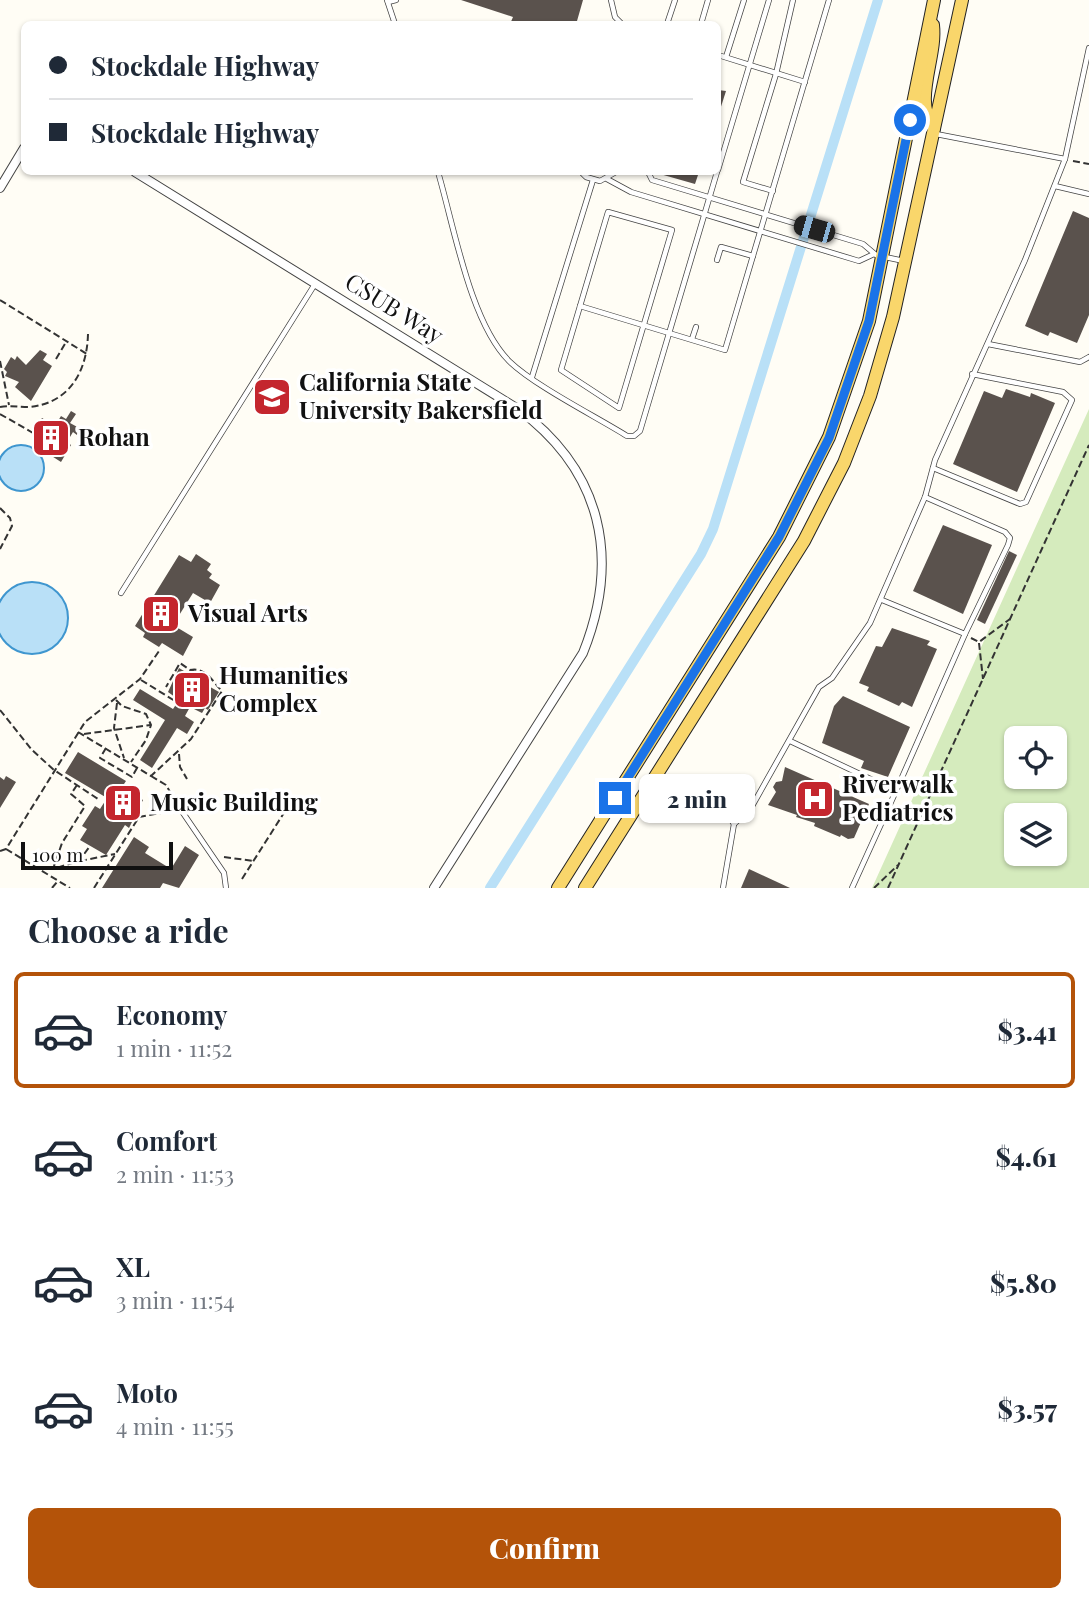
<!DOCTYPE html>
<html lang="en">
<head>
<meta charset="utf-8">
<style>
	body { margin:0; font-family:"Playfair Display",serif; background:#f2f2f3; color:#1f2937; height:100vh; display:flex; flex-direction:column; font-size:26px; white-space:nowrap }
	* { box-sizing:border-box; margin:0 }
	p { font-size:23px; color:#747a83 }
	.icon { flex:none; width:38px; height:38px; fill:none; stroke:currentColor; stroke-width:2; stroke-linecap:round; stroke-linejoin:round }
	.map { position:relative; height:888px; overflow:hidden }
	.side { display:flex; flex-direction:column; background:#fff; flex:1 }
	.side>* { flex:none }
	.top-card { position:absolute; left:21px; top:21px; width:700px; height:154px; border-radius:10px; box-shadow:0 2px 5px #0004; display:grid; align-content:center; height:154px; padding:0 28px; background:#fff }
	.controls { position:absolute; left:1004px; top:726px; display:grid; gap:14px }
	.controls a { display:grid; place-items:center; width:63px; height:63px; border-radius:10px; background:#fff; box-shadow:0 2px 5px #0004; font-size:35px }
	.scale { position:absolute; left:21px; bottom:18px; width:152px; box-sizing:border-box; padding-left:7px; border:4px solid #111; border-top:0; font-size:19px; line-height:24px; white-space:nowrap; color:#111; -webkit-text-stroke:5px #fff; paint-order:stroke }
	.end { position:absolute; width:32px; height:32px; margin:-16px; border:9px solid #1a73e8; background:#fff; box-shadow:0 0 0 4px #fff }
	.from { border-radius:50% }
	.bubble { position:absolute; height:49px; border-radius:10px; background:#fff; box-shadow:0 2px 5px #0004; font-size:23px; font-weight:800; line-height:49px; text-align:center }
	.car { position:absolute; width:21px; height:42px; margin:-21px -10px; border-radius:9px; box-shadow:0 0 5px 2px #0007; background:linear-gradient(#222 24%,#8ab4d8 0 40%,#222 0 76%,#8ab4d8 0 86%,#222 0) }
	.top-card b { display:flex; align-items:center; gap:24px; height:66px; font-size:26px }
	.top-card b+b { border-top:2px solid #e0e1e3 }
	.top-card i { width:18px; height:18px; background:#1f2937 }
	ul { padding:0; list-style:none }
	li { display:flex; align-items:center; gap:21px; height:116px; margin:0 14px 10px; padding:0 14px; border:4px solid transparent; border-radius:10px }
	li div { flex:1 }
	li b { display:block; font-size:26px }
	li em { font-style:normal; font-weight:800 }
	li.current { border-color:#b45309 }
	li>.icon { width:63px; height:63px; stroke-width:1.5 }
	h2 { padding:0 28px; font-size:32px; line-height:84px }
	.button { display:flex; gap:14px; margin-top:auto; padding:14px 28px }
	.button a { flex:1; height:80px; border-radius:10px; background:#b45309; color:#fff; font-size:28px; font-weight:800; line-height:80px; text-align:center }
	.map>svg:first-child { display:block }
</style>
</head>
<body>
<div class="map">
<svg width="1089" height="888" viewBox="0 0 1089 888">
	<rect width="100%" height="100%" fill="#fffdf5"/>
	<!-- green -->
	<path fill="#d5ebbd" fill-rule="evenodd" d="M1089,409V888H872ZM1017,738H1055V777H1017ZM1017,816H1055V854H1017Z"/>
	<!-- water -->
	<g fill="#b9e0f7" stroke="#3f96cf" stroke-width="2">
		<circle cx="21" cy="468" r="23"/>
		<circle cx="32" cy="618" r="36"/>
	</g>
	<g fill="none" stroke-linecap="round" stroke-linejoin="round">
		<!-- canal -->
		<polyline stroke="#b9e0f7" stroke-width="10" points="490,888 701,554 713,529 878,0"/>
	</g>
	<!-- building -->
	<g fill="#5a524d">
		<polygon points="461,0 583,0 577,21 579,24 510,24 513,17"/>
		<polygon points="718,90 726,91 718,116"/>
		<polygon points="653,172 699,172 695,184"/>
		<polygon points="1073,211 1089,218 1089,315 1077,343 1050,332 1048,336 1025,326"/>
		<polygon points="40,350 47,354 43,360 52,366 31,401 15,387 19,382 5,376 7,372 4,369 11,357 15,360 17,356 26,365"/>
		<polygon points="1006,389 1030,397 1031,393 1055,403 1017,492 953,464 984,391 1002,398"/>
		<polygon points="71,411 76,414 70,423 81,429 77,435 73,432 67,442 71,445 61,462 36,446 33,433 42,418 55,426 61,416 66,419"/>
		<polygon points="943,525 992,545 963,614 913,591"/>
		<polygon points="1009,551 1017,555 985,624 977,620"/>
		<polygon points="196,554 211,564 207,570 212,574 209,578 220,585 210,603 193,593 173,625 193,637 183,656 162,643 159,647 143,637 145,633 135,626 179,555 191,562"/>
		<polygon points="892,628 930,641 927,645 937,649 912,707 902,702 899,706 867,691 869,687 859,683 876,646 882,647"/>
		<polygon points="179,668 189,674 192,669 198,673 207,680 205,684 219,692 208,710 205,708 202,713 190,707 185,716 194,722 187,734 177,728 152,768 140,760 165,720 133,700 140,689 173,709 179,700 168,692"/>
		<polygon points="843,696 910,727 888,777 861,768 864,761 822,743 834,706"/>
		<polygon points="78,752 126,781 122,787 143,800 129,828 125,825 106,855 80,840 87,829 82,826 95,806 100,809 107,798 65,773"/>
		<polygon points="785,767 869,804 854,838 848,839 841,835 840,837 814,826 815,823 796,817 797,815 768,805 776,792 773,787 776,782 782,781"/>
		<polygon points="6,776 16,782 0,808 0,777 4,780"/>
		<polygon points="134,837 149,847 145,853 171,869 185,846 199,855 179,888 163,883 160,888 102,888"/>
		<polygon points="749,869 790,888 741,888"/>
	</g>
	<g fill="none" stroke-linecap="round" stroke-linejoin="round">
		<defs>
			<g id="service">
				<polyline points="387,0 395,24"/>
				<polyline points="611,0 615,17 622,24"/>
				<polyline points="388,2 396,0"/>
				<polyline points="667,24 675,0"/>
				<polyline points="701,24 708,0"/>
				<polyline points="718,55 805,82"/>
				<polyline points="726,57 744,0"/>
				<polyline points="936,134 1065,159"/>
				<polyline points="718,170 769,0"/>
				<path d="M438,172C454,226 470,322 509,361C535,386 595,416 627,436H634L640,431L717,172"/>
				<polyline points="581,172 586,177 600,181 616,172"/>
				<polyline points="648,172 652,180 863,244 876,255"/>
				<polyline points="607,179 631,192 859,261 874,254"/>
				<polyline points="1055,186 1089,194"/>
				<polyline points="773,191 743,182 776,74 793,0"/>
				<polygon points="608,212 672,230 619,408 561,370"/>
				<polyline points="885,257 904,261"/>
				<polyline points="717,260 721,247 753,256"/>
				<polyline points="580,306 725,350 829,0"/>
				<polyline points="692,339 696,327"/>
				<polyline points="988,344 1080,362 1089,357"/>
				<polyline points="532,377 593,180"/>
				<polyline points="933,468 1020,504 1026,502 1072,400 1063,392 972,374"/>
				<polyline points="121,593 315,284"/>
				<polyline points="882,600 965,634 1008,545 1010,538 1005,532 925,497"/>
				<polyline points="790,741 896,791 852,888"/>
				<polyline points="660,775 675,783"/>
				<polyline points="896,791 965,634"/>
				<polyline points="181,810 224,873 226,888"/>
				<polyline points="734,824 751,808 819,687 832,678 870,623 925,497 935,460 1025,260 1065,159 1089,48"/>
				<polyline points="723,888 734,824 721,804 683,782 675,783 677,793 720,818 728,817"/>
			</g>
			<g id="minor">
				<path d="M135,172L518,409C602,471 621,558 583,653L434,888"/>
				<polyline points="0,188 24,148"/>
			</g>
			<g id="primary">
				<path d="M933,25C937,58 912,101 934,128"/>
				<polyline points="558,888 779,537 829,437 869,321 934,0"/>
				<polyline points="585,888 804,541 844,463 870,396 893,317 962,0"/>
			</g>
		</defs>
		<!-- service casing -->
		<use href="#service" stroke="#444" stroke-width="6"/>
		<!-- minor casing -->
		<use href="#minor" stroke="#444" stroke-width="10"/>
		<!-- primary casing -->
		<use href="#primary" stroke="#222" stroke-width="14"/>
		<!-- path -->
		<g stroke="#333" stroke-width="2" stroke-dasharray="7 3.5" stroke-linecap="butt">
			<polyline points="1073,161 1089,164"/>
			<polyline points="0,300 87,354"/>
			<polyline points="56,359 66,342"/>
			<polyline points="0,361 9,405"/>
			<path d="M0,407C9,405 18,407 28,407C69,404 87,372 88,334"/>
			<polyline points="0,414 33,433"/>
			<polyline points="0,508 10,518 12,526 0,549"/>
			<polyline points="971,638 979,642 1010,619"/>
			<polyline points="979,643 983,679"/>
			<polyline points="141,680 175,701"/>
			<polyline points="116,700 122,706 146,714 151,725 146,740 131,762"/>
			<polyline points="117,703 114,728 124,758"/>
			<polyline points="0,710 32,750 54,770 98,799"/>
			<path d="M78,732L151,776L191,739L222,691C212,681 206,667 190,670L180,663L166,687"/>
			<polyline points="84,734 151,725"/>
			<polyline points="106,748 100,758 132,777 137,768"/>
			<polyline points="179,754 180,767 187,779"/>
			<polyline points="151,776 166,785 177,804"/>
			<polyline points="77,785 71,794 85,806 62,843 53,869 79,861 90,846"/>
			<polyline points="6,849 70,888"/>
			<polyline points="0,851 6,849 85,722 140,679 159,651"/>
			<polyline points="224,857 254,861"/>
			<polyline points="80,861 115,854"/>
			<polyline points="242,879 294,797"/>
			<polyline points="52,888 57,882"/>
			<polyline points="94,888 139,817 172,811"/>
			<polyline points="874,888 898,865"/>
			<polyline points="888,888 1089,445"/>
		</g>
		<!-- service -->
		<use href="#service" stroke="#fff" stroke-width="4.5"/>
		<!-- minor -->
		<use href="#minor" stroke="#fff" stroke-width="8"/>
		<!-- primary -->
		<use href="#primary" stroke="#f9d66b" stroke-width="12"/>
	</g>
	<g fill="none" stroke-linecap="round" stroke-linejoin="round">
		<!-- route -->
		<polyline stroke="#1a73e8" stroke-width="9" points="615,798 779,537 829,438 869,321 910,120"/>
	</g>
	<!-- icons -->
	<defs>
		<symbol id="university-square" viewBox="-11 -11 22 22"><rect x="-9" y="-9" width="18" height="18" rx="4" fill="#c4262e" stroke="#fff"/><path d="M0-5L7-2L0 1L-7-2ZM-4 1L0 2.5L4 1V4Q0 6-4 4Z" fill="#fff"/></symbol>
		<symbol id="building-square" viewBox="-11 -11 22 22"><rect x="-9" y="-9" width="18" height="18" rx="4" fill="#c4262e" stroke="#fff"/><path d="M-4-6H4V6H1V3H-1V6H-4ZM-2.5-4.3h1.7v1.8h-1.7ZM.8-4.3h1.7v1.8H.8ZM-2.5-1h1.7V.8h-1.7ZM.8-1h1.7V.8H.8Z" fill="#fff"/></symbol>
		<symbol id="hospital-square" viewBox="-11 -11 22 22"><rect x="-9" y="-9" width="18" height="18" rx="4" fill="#c4262e" stroke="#fff"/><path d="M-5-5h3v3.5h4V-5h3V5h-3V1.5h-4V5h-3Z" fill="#fff"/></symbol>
	</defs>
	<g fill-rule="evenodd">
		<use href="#university-square" x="250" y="375" width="44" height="44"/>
		<use href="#building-square" x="29" y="416" width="44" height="44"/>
		<use href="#building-square" x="139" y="592" width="44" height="44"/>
		<use href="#building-square" x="170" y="668" width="44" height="44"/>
		<use href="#hospital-square" x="793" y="777" width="44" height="44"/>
		<use href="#building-square" x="101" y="781" width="44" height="44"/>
	</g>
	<g text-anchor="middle" stroke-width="7" stroke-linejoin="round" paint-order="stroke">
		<!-- street labels -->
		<g font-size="24" fill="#111" stroke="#fff">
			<text transform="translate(394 309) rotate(32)" y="8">CSUB Way</text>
		</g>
		<!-- poi labels -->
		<g font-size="24" font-weight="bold" fill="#111" stroke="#fff" text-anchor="start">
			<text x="299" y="391">California State<tspan x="299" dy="28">University Bakersfield</tspan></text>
			<text x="78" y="446">Rohan</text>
			<text x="188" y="622">Visual Arts</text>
			<text x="219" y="684">Humanities<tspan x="219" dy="28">Complex</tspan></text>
			<text x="842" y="793">Riverwalk<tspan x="842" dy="28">Pediatrics</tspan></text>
			<text x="150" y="811">Music Building</text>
		</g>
	</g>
</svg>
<div class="controls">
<a><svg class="icon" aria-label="locate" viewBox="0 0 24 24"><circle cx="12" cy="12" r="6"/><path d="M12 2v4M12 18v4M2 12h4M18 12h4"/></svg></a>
<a><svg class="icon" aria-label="layers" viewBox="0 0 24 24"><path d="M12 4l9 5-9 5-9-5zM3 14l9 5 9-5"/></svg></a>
</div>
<div class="scale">100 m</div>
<i class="end from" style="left:910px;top:120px"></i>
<i class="end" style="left:615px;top:798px"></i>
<div class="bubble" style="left:639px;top:774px;width:116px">2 min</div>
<i class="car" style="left:814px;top:229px;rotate:286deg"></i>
<div class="top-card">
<b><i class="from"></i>Stockdale Highway</b>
<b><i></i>Stockdale Highway</b>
</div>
</div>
<section class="side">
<h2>Choose a ride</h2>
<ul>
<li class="current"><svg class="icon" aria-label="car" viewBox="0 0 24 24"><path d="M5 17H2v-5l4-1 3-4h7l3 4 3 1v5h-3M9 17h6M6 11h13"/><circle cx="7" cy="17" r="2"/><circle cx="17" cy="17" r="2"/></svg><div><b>Economy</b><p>1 min · 11:52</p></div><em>$3.41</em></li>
<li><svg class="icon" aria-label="car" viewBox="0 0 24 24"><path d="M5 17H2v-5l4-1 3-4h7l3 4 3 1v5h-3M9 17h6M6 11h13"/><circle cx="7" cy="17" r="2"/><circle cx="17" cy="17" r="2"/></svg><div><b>Comfort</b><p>2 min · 11:53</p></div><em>$4.61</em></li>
<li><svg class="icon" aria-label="car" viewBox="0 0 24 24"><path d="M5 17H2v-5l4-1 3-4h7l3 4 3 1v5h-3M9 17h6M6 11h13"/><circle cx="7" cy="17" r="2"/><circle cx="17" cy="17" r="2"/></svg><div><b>XL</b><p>3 min · 11:54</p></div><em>$5.80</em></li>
<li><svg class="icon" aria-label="car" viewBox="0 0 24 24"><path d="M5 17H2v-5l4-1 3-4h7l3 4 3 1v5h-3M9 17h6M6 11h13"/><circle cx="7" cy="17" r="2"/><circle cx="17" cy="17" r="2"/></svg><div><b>Moto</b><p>4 min · 11:55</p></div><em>$3.57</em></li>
</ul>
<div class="button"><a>Confirm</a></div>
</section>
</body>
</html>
